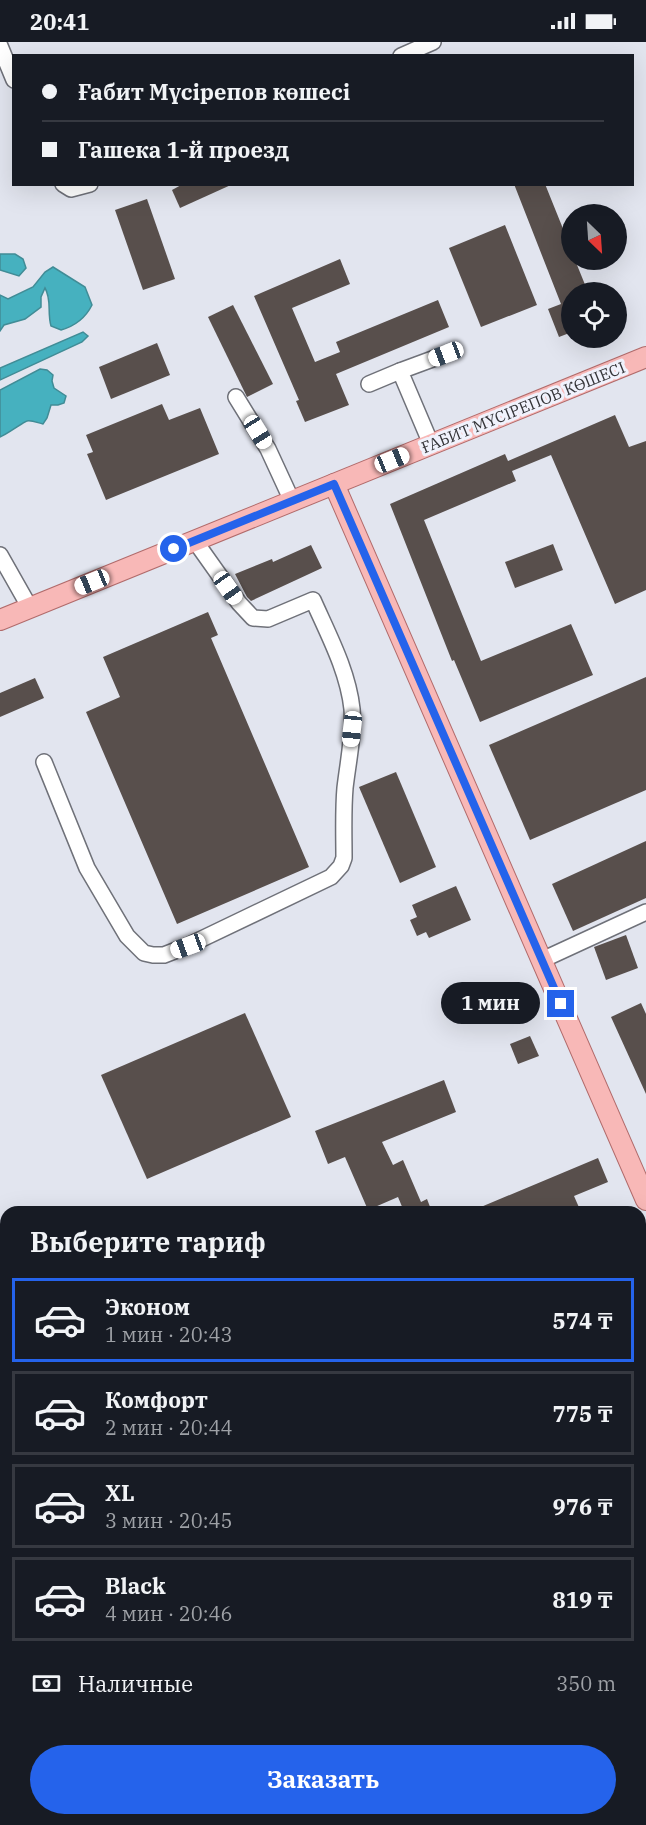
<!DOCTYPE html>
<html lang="ru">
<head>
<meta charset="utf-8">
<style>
	body { margin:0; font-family:"IBM Plex Serif",serif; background:#20242c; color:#f1f3f6; height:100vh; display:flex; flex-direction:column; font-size:22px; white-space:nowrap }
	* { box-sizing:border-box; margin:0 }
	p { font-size:20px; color:#9ea1a6 }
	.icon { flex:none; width:33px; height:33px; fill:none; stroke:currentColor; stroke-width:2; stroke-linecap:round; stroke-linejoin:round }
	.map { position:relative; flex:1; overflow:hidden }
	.panel { position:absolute; left:0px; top:1164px; width:646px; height:620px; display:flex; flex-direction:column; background:#171b24; border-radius:18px 18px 0 0; box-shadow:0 6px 24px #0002 }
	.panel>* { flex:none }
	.top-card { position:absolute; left:12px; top:12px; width:622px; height:132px; border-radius:0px; box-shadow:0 6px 24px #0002; display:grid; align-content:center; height:132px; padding:0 30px; background:#171b24 }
	.needle { width:39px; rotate:155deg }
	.buttons { position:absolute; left:561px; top:162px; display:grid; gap:12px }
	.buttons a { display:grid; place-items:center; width:66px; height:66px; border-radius:50%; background:#171b24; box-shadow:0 6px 24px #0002; font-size:30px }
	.end { position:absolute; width:27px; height:27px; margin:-14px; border:8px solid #2563eb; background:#fff; box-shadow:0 0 0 3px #fff }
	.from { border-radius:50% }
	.bubble { position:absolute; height:42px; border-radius:21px; background:#171b24; box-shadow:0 6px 24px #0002; font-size:20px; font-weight:700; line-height:42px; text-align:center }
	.car { position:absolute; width:18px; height:36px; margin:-18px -9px; border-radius:8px; box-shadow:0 0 4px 2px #0007; background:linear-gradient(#fff 24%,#345 0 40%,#fff 0 76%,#345 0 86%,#fff 0) }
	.top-card b { display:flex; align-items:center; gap:21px; height:57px; font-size:22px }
	.top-card b+b { border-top:2px solid #363941 }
	.top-card i { width:15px; height:15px; background:#f1f3f6 }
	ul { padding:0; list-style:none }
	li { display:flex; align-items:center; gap:18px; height:84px; margin:0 12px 9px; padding:0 18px; border:3px solid #363941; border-radius:0px }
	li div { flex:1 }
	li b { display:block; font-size:22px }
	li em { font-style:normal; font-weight:700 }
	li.active { border-color:#2563eb }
	li>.icon { width:54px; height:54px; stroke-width:1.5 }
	h2 { padding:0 30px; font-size:27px; line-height:72px }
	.pay { display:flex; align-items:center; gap:15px; height:66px; padding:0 30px; font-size:22px }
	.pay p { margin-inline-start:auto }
	.cta { display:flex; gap:12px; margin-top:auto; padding:12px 30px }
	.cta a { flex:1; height:69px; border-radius:36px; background:#2563eb; color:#fff; font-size:24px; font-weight:700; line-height:69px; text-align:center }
	.status { display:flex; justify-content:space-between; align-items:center; height:42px; padding:0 30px; background:#171b24; direction:ltr }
	.status svg { height:16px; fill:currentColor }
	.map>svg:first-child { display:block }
</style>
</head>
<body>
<div class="status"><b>20:41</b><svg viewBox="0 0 49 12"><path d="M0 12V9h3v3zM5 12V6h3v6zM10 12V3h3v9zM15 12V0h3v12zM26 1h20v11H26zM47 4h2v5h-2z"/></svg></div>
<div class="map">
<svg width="646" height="1783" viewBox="0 0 646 1783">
	<rect width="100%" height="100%" fill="#e2e5ef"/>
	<!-- water -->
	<g fill="#46b1bf" stroke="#418c96" stroke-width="1.5">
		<polygon points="0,212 15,212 23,217 26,226 19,234 0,228"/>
		<path d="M53,225L85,245L92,263C85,277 75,284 61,288L51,284C47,270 52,258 45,246L41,255V265L25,277L4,283L0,289V253L8,257L33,245L45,230Z"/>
		<polygon points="83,290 88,294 82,300 0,338 0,326"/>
		<path d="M40,327L47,328L53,333L52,339L54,346L66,354L64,361L58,363H51L47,376L43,382C38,381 32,378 27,379C25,379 6,393 0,395V348Z"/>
	</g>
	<!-- building -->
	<g fill="#584f4c">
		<polygon points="183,142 233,142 180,166 172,148"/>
		<polygon points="514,142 545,142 572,209 572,218 575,218 588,250 572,250 572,290 559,295 548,267 561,262"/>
		<polygon points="147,157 175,237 143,248 115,168"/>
		<polygon points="505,183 537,263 481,285 449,206"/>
		<polygon points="340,217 350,242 292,266 315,320 340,310 336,300 438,258 449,285 336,332 349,363 305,380 296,359 299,358 254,254"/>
		<polygon points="233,263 273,342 247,355 208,275"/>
		<polygon points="157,301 170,333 111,357 99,325"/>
		<polygon points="162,362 169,378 200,366 219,412 106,458 87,412 93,410 86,393"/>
		<polygon points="615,373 629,405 646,399 646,548 615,562 551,413 512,429 516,439 424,478 481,619 571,582 593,633 480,680 454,618 452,619 390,462 505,412 508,419"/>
		<polygon points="553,502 563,528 515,546 505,520"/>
		<polygon points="311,503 322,526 251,559 247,555 235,532 272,517 273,520"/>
		<polygon points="208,570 218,593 211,596 309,825 177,882 86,670 120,655 103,615"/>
		<polygon points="646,635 646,748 530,798 489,703"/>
		<polygon points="35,636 44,656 0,675 0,651"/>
		<polygon points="396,730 436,825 400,841 359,745"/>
		<polygon points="646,799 646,856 573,889 552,842"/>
		<polygon points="456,844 471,878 429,896 426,890 417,894 410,878 417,875 412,863"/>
		<polygon points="626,893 638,926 606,938 594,905"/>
		<polygon points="641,961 646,972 646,1052 611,975"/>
		<polygon points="245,971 291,1075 147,1137 101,1033"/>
		<polygon points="530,994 539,1014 518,1022 510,1002"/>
		<polygon points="444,1038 456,1070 382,1100 393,1123 403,1118 421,1160 427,1157 432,1170 396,1170 403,1167 398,1155 368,1168 345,1115 328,1122 315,1089"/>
		<polygon points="598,1116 608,1140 574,1154 581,1170 469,1170"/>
	</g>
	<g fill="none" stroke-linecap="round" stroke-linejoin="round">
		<defs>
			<g id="minor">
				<polyline points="0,4 14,38"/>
				<polyline points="401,14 433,0"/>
				<polyline points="63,142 71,147 90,142"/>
				<polyline points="369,342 400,329"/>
				<polyline points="236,355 268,407 292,459"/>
				<polyline points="431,402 400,329 446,312"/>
				<polyline points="0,513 30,566"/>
				<path d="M44,720L87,826L127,894L144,911L153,913H164L187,904L331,835L341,824L344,816C344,793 343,769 345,746C348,720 354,693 352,667C348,629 328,592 313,558L268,577L253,576L239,561L195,499"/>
				<polyline points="542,918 646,870"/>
				<polyline points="640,1310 646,1308"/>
				<polyline points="0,1635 6,1633"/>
				<polyline points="640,1678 646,1675"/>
				<polyline points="124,1778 131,1783"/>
				<polyline points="73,1783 87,1778"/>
			</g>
			<g id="major">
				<polyline points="334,442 646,1158"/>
				<polyline points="0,578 646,315"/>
			</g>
		</defs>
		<!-- minor casing -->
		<use href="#minor" stroke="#6f7179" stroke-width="18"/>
		<!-- major casing -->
		<use href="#major" stroke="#b16b6b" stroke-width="22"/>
		<!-- minor -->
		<use href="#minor" stroke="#fff" stroke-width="15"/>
		<!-- major -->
		<use href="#major" stroke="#f8b8b7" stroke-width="20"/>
		<!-- rail -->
		<g stroke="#56565b" stroke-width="4.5" stroke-dasharray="8 8" stroke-linecap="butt">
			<polyline points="640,1713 646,1711"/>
			<polyline points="292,1783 306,1778"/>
			<polyline points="451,1783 466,1778"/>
		</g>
	</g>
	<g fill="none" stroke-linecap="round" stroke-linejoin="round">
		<!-- route -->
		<polyline stroke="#2563eb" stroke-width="8" points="174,507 334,442 561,962"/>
	</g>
	<g text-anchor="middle" stroke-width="6" stroke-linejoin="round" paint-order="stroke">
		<!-- street labels -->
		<g font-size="16" fill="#343438" stroke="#f0f2fc">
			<text transform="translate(523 365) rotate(-22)" y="6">ҒАБИТ МҮСІРЕПОВ КӨШЕСІ</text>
		</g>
	</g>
</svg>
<div class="buttons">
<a><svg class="needle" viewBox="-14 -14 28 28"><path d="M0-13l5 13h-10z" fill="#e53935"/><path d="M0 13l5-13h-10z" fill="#9ea1a6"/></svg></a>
<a><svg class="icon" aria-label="locate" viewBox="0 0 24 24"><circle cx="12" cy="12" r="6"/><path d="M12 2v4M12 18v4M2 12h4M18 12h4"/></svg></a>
</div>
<i class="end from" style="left:174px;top:507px"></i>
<i class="end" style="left:561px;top:962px"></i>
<div class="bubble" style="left:441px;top:940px;width:99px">1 мин</div>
<i class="car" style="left:446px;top:312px;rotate:249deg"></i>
<i class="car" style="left:258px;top:390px;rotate:148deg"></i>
<i class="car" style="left:392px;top:418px;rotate:68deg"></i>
<i class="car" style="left:92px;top:540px;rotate:248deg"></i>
<i class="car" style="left:228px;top:546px;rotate:145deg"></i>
<i class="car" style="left:352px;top:687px;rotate:186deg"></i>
<i class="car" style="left:188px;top:904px;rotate:250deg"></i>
<div class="top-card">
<b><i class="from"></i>Ғабит Мүсірепов көшесі</b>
<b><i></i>Гашека 1-й проезд</b>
</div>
<section class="panel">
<h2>Выберите тариф</h2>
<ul>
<li class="active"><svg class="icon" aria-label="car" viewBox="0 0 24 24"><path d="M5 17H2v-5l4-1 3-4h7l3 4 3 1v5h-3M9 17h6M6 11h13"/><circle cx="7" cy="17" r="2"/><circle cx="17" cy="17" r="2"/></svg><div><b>Эконом</b><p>1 мин · 20:43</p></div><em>574 ₸</em></li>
<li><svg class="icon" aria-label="car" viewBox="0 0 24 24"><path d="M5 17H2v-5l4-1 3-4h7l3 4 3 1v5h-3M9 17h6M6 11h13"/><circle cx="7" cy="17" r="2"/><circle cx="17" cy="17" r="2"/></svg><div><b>Комфорт</b><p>2 мин · 20:44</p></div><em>775 ₸</em></li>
<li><svg class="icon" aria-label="car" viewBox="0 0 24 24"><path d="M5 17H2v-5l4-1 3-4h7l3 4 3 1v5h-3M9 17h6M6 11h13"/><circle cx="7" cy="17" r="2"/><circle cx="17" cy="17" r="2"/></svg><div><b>XL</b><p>3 мин · 20:45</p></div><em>976 ₸</em></li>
<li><svg class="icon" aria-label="car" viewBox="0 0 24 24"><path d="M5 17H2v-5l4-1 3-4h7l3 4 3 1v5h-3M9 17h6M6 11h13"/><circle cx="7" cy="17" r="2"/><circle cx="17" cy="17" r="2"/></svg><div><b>Black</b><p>4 мин · 20:46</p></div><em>819 ₸</em></li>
</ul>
<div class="pay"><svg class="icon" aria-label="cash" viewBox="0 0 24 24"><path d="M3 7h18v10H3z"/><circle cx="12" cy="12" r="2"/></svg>Наличные<p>350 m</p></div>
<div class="cta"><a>Заказать</a></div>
</section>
</div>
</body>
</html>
